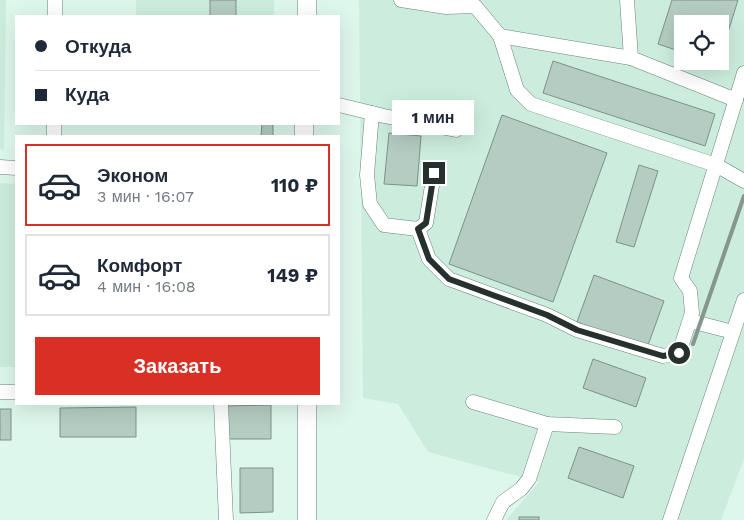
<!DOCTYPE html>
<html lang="ru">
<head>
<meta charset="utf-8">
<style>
	body { margin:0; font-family:"Work Sans",sans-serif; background:#f6f6f7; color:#1f2937; height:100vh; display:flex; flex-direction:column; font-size:19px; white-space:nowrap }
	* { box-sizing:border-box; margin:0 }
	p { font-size:16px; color:#747a83 }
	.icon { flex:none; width:28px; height:28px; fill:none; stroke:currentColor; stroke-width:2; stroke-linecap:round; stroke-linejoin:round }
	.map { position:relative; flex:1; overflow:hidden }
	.side { position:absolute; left:15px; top:135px; width:325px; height:270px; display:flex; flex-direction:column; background:#fff; border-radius:0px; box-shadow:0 5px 20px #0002 }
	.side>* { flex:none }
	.banner { position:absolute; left:15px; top:15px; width:325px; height:110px; border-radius:0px; box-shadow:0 5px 20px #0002; display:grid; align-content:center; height:110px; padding:0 20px; background:#fff }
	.tools { position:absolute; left:674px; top:15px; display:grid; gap:10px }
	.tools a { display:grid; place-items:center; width:55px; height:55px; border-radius:0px; background:#fff; box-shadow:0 5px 20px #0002; font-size:25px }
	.end { position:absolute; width:22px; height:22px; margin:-11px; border:6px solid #26302c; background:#fff; box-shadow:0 0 0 2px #fff }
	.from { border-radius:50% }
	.bubble { position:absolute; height:35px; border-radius:0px; background:#fff; box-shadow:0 5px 20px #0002; font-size:16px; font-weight:700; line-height:35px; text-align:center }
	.banner b { display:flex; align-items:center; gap:18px; height:48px; font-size:19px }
	.banner b+b { border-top:1px solid #e0e1e3 }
	.banner i { width:12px; height:12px; background:#1f2937 }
	ul { padding:9px 0 0; list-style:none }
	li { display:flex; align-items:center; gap:15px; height:82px; margin:0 10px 8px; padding:0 10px; border:2px solid #e0e1e3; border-radius:0px }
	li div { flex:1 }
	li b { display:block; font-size:19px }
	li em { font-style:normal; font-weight:700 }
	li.active { border-color:#d93025 }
	li>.icon { width:45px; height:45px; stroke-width:1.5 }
	.action { display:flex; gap:10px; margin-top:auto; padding:10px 20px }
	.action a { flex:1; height:58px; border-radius:0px; background:#d93025; color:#fff; font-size:20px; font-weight:700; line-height:58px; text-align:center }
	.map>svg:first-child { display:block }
</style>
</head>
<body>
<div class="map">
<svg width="744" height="520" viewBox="0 0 744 520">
	<rect width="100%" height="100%" fill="#def7ec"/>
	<!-- built -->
	<g fill="#ccedde" fill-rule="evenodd">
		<polygon points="0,0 6,0 4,150 0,149"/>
		<rect x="136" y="0" width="138" height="16"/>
		<path d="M359,0H744V459L721,520H506L539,482L428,452L398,404L363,398ZM682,24H720V61H682Z"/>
		<polygon points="0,183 16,184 16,367 0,367"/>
	</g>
	<!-- building -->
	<g fill="#b4ccc1" stroke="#7b9288">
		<rect x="210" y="0" width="26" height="16"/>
		<polygon points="672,0 738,0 720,58 720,24 682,24 682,52 658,44"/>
		<polygon points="553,61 715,114 705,146 543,93"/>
		<polygon points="502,115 607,153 553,302 449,264"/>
		<polygon points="262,124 273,124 273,136 261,136"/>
		<polygon points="389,133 421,136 417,186 384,184"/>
		<polygon points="639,165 658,171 634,247 616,242"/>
		<polygon points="594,275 664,301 647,348 577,322"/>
		<polygon points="593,359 646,378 636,407 583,388"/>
		<polygon points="271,405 271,439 224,439 224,406"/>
		<polygon points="136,407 136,437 60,437 60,408"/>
		<rect x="0" y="409" width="11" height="31"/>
		<polygon points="579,447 634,466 623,498 568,478"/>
		<polygon points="240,468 273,468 273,512 240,513"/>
		<rect x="519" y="517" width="20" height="3"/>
	</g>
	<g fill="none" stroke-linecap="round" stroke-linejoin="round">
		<defs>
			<g id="minor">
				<polyline points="401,0 446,7 475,6 500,36 517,90 531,104 716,165 744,181"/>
				<polyline points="627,0 631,58"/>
				<polyline points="55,16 55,0"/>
				<polyline points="500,36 631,58 736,100"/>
				<polyline points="339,105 384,116 456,130"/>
				<polyline points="372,113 367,175 370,204 384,225 418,229 426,223 434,173"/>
				<polyline points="54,136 54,124"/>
				<polyline points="0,167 16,168"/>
				<polyline points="418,229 429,259 449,279 547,315 577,330 663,356 679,353 692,313 690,291 681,278 744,73"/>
				<polyline points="690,321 733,332"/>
				<polyline points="0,392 16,392"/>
				<polyline points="473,402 547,424 615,427"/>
				<polyline points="221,404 226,520"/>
				<polyline points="494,520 503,502 521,489 529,479 547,424"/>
				<polyline points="670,520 744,300"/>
			</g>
			<g id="major">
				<polyline points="307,16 307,0"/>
				<polyline points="304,136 304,124"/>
				<polyline points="307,404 307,520"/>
			</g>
		</defs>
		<!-- minor casing -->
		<use href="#minor" stroke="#6c8278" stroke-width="15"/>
		<!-- major casing -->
		<use href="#major" stroke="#6c8278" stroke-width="19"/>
		<!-- minor -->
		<use href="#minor" stroke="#fff" stroke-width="14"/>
		<!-- major -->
		<use href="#major" stroke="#fff" stroke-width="18"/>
		<!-- rail -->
		<polyline stroke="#85968f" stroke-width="4" points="693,344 744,196"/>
	</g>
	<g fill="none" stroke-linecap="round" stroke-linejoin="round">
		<!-- route -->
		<polyline stroke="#26302c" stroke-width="6" points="434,173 426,223 418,229 429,259 449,279 547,315 577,330 663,356 679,353"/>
	</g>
</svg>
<div class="tools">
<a><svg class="icon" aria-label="locate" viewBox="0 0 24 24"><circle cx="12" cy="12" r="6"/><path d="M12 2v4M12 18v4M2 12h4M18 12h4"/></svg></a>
</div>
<i class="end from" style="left:679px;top:353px"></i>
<i class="end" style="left:434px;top:173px"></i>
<div class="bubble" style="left:392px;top:100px;width:82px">1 мин</div>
<div class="banner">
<b><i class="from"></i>Откуда</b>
<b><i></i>Куда</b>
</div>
<section class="side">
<ul>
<li class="active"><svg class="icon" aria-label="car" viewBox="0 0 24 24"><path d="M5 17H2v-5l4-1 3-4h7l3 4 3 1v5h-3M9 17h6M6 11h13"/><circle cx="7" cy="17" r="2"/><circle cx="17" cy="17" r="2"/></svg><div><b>Эконом</b><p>3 мин · 16:07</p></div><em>110 ₽</em></li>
<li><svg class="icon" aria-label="car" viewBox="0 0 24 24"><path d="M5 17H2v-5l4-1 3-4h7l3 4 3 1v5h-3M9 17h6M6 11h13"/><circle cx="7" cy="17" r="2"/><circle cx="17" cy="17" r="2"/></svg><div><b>Комфорт</b><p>4 мин · 16:08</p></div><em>149 ₽</em></li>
</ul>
<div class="action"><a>Заказать</a></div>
</section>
</div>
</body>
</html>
